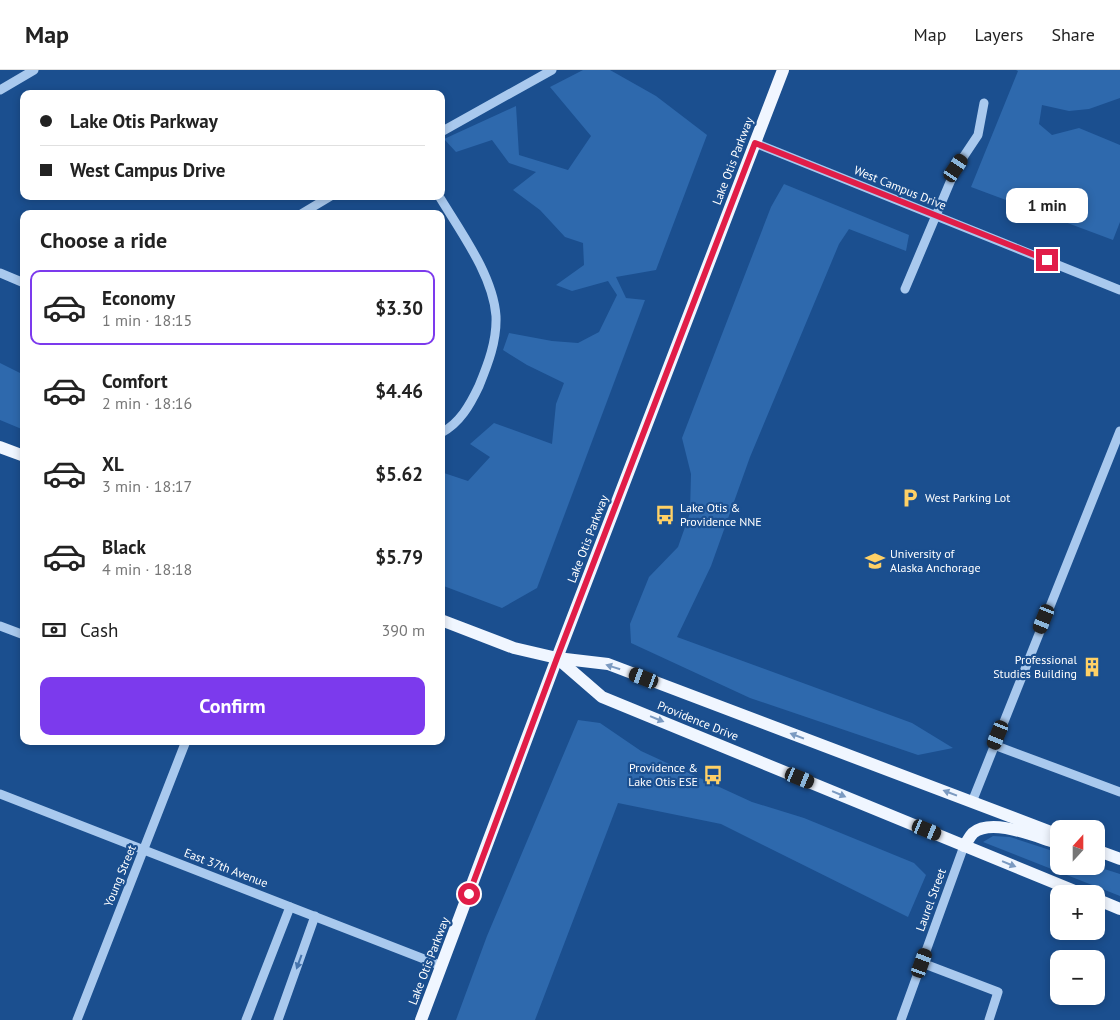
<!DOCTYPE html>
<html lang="en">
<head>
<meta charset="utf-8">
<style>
	body { margin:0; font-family:"PT Sans",sans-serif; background:#f6f6f6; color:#222; height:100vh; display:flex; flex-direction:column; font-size:19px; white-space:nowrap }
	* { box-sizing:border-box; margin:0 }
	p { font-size:16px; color:#767676 }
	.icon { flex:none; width:28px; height:28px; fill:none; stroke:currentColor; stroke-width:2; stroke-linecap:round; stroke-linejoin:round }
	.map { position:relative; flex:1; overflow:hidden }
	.side { position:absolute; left:20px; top:140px; width:425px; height:535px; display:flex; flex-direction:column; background:#fff; border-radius:10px; box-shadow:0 2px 8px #0003 }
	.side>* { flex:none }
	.guide { position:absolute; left:20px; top:20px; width:425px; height:110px; border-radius:10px; box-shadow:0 2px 8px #0003; display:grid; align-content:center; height:110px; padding:0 20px; background:#fff }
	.needle { width:32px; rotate:21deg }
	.controls { position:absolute; left:1050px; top:750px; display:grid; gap:10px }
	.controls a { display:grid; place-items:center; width:55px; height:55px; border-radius:10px; background:#fff; box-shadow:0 2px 8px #0003; font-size:25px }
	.end { position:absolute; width:22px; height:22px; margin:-11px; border:6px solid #e11d48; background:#fff; box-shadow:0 0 0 2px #fff }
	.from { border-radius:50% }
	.bubble { position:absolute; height:35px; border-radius:10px; background:#fff; box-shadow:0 2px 8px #0003; font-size:16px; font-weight:700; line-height:35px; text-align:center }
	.car { position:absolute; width:15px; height:30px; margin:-15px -8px; border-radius:6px; box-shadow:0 0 4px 1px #0007; background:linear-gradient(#222 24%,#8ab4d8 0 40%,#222 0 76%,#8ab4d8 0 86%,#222 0) }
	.guide b { display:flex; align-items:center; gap:18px; height:48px; font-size:19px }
	.guide b+b { border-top:1px solid #e0e0e0 }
	.guide i { width:12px; height:12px; background:#222 }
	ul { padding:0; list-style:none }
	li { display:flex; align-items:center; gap:15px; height:75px; margin:0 10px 8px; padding:0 10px; border:2px solid transparent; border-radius:10px }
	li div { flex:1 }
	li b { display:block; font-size:19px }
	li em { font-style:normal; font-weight:700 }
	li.on { border-color:#7c3aed }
	li>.icon { width:45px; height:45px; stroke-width:1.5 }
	h2 { padding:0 20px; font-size:22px; line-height:60px }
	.pay { display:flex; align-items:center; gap:12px; height:55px; padding:0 20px; font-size:19px }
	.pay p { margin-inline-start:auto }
	.button { display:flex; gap:10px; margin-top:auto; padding:10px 20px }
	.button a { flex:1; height:58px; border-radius:10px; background:#7c3aed; color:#fff; font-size:20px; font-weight:700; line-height:58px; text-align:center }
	header { display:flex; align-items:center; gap:30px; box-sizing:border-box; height:70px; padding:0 25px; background:#fff; border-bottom:1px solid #e0e0e0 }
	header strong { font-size:24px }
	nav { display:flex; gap:28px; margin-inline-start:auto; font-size:18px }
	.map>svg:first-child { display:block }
</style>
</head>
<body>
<header>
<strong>Map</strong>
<nav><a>Map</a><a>Layers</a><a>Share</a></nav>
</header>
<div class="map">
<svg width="1120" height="950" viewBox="0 0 1120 950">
	<rect width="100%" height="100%" fill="#1b4f8f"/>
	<!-- green -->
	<g fill="#2e69ad">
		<polygon points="583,0 610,0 656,26 707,65 656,200 616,207 626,228 645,230 537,518 502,538 441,515 441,402 468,411 490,387 470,374 494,353 552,374 556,334 564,313 527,295 503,280 509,263 552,271 578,273 599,262 617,225 608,211 572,221 556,215 584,195 583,173 565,167 540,140 513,120 536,102 509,93 492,70 456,82 444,69 516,36 519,85 568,100 591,66 550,17"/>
		<polygon points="1016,0 1120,0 1120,28 1089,39 1069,41 1042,35 1039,54 1052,65 1079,58 1120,75 1120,152 1113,170 971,117 1018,1"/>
		<polygon points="784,114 909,165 906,181 849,159 839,174 750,387 711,496 677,567 912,653 953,678 918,685 750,628 631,573 630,554 649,507 678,477 690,443 691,404 682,368 771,137"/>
		<polygon points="0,293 24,305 24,360 0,350"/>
		<polygon points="578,650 600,653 641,681 752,732 804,748 914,793 926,805 908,847 721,754 618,733 535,950 456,950 487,866"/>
		<polygon points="993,766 1010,767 1059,783 1059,796 1095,796 1120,804 1120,826 983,772"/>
	</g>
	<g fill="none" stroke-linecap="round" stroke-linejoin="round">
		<!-- minor -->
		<g stroke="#a9c9ee" stroke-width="9">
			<polyline points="0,20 34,0"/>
			<polyline points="441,62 552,0"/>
			<polyline points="755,73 1120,220"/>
			<path d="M439,126C460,161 493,205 496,246C497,271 488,294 479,316C470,335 460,353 441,363"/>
			<polyline points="301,144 331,126"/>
			<polyline points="0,203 24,213"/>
			<polyline points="905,219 956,98 978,65 984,33"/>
			<polyline points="0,556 24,565"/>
			<polyline points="994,675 1120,722"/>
			<polyline points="0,724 442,896"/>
			<polyline points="972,732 1120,361"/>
			<polyline points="922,893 998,922 989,950"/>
			<polyline points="77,950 186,671"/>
			<polyline points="246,950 290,837"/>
			<polyline points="278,950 315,846"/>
			<polyline points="901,950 964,776"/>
		</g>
		<!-- major -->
		<g stroke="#f0f6ff" stroke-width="12">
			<polyline points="0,377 24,386"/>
			<polyline points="441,550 514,578 557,588 608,594 1059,765"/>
			<polyline points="557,588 602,627 1082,824"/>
			<path d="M964,776C967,772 970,766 973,763C991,748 1032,765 1051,771H1056"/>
			<polyline points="1096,780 1120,789"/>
			<polyline points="1096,829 1120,839"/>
			<polyline points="421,950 557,588 783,0"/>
		</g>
	</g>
	<!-- one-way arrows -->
	<defs><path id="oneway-solid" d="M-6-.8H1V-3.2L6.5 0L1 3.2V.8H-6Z" transform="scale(1.25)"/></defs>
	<g fill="#7b9ac1">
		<use href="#oneway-solid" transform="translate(613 597) rotate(-163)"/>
		<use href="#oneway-solid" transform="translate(657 649) rotate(22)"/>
		<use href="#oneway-solid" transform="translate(797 666) rotate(-159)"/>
		<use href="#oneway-solid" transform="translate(950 723) rotate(-159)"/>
		<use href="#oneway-solid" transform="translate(839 724) rotate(23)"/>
		<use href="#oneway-solid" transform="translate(1009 794) rotate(22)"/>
	</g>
	<use fill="#4674ac" href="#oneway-solid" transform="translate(299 892) rotate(110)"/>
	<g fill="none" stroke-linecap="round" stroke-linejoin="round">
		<!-- route -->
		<polyline stroke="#e11d48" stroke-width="6" points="469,824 557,588 755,73 1047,190"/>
	</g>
	<!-- icons -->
	<defs>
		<symbol id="parking-bare" viewBox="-9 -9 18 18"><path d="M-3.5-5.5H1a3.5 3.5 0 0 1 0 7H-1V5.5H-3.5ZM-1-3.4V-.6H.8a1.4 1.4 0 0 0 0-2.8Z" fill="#ffd166" stroke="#1b4f8f" stroke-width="2.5" paint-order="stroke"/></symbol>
		<symbol id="bus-bare" viewBox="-9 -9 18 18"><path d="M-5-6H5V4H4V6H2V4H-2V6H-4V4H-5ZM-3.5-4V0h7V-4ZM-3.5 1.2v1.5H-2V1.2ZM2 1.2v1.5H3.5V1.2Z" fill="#ffd166" stroke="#1b4f8f" stroke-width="2.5" paint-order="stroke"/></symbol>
		<symbol id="university-bare" viewBox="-9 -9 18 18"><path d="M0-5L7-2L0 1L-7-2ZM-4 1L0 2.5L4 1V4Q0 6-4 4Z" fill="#ffd166" stroke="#1b4f8f" stroke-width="2.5" paint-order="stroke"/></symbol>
		<symbol id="building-bare" viewBox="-9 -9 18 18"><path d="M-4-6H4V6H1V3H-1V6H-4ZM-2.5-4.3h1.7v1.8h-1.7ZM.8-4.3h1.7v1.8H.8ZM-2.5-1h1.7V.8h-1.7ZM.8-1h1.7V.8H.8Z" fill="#ffd166" stroke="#1b4f8f" stroke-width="2.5" paint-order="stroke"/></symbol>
	</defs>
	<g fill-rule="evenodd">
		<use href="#parking-bare" x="896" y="414" width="28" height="28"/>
		<use href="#bus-bare" x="651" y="431" width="28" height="28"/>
		<use href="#university-bare" x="861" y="477" width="28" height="28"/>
		<use href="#building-bare" x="1078" y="583" width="28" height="28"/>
		<use href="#bus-bare" x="699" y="691" width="28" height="28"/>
	</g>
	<g text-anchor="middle" stroke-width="4.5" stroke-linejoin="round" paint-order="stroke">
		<!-- street labels -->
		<g font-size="12" fill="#fff" stroke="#1b4f8f">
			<text transform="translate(733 91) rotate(-69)" y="4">Lake Otis Parkway</text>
			<text transform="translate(900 118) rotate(22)" y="4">West Campus Drive</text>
			<text transform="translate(588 469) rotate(-69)" y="4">Lake Otis Parkway</text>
			<text transform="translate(698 651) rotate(22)" y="4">Providence Drive</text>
			<text transform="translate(226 798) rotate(21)" y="4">East 37th Avenue</text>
			<text transform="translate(120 806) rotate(-68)" y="4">Young Street</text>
			<text transform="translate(931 830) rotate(-70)" y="4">Laurel Street</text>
			<text transform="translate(429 891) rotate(-69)" y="4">Lake Otis Parkway</text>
		</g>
		<!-- poi labels -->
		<g font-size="12" fill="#fff" stroke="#1b4f8f" text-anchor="start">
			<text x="925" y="432">West Parking Lot</text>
			<text x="680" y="442">Lake Otis &amp;<tspan x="680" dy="14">Providence NNE</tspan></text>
			<text x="890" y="488">University of<tspan x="890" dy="14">Alaska Anchorage</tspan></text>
			<text x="1077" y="594" text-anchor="end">Professional<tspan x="1077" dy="14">Studies Building</tspan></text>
			<text x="698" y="702" text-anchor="end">Providence &amp;<tspan x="698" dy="14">Lake Otis ESE</tspan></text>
		</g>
	</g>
</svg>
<div class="controls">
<a><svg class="needle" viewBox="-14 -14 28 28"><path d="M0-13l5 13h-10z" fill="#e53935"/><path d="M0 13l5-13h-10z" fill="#767676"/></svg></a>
<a>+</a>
<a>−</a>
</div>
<i class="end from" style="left:469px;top:824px"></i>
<i class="end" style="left:1047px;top:190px"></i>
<div class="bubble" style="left:1006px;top:118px;width:82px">1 min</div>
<i class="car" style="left:956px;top:98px;rotate:34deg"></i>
<i class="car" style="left:1044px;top:549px;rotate:202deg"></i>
<i class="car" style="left:644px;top:608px;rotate:291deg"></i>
<i class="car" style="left:998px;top:665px;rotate:202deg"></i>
<i class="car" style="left:800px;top:708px;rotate:112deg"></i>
<i class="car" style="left:927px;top:760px;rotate:112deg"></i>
<i class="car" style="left:922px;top:893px;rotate:20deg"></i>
<div class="guide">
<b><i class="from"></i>Lake Otis Parkway</b>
<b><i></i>West Campus Drive</b>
</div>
<section class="side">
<h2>Choose a ride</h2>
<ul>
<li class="on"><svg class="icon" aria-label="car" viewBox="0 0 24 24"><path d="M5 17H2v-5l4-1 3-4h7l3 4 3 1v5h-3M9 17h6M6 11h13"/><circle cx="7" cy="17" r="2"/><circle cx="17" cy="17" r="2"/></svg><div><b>Economy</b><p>1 min · 18:15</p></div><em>$3.30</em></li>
<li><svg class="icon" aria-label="car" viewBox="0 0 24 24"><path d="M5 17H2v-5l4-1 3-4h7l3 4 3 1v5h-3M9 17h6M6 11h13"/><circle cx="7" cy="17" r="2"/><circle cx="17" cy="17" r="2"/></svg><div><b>Comfort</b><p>2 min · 18:16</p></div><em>$4.46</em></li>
<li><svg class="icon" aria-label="car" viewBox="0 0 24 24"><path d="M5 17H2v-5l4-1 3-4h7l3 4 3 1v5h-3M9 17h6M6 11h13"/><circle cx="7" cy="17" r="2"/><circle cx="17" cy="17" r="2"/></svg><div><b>XL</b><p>3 min · 18:17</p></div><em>$5.62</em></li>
<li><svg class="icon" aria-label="car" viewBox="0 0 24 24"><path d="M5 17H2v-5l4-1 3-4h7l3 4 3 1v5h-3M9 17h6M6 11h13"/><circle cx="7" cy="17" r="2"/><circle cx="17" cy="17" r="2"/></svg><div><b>Black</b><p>4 min · 18:18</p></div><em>$5.79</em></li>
</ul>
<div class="pay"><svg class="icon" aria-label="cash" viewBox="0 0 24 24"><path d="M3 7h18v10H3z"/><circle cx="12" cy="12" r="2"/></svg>Cash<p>390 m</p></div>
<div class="button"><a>Confirm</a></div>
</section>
</div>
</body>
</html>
